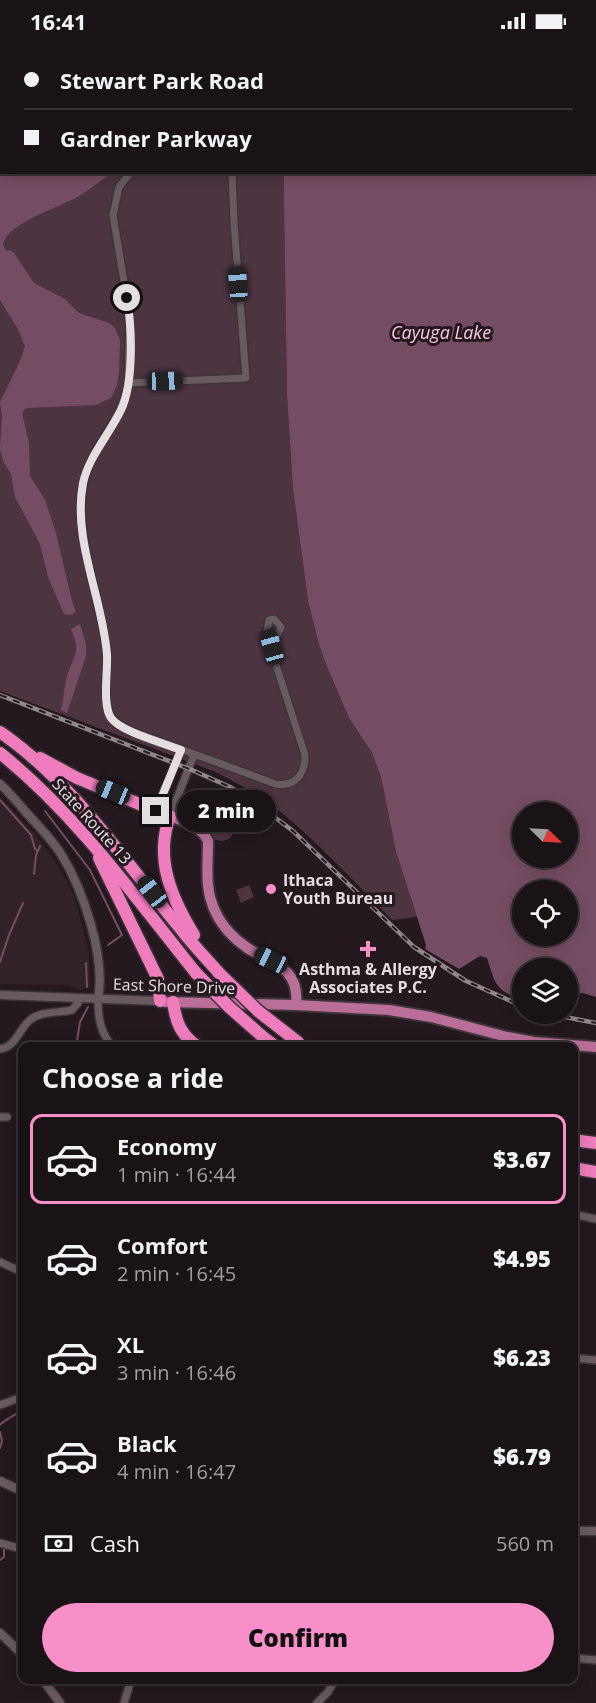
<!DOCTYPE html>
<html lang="en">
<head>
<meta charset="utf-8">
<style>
	body { margin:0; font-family:"Open Sans",sans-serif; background:#231c1f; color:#f1f3f6; height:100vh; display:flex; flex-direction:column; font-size:22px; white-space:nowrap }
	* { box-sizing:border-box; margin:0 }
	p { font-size:20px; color:#9f9ea1 }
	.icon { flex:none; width:33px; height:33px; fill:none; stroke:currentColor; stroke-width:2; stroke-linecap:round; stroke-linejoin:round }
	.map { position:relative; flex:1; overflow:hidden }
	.drawer { position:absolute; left:18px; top:1000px; width:560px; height:642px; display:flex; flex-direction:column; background:#1a1316; border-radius:12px; box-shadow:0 3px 15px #0003,0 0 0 2px #383235 }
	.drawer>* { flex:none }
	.guide { position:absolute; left:0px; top:0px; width:597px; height:132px; box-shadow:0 3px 15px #0003,0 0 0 2px #383235; display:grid; align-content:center; height:132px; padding:0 24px; background:#1a1316 }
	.needle { width:39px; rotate:114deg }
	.controls { position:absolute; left:512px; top:760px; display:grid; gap:12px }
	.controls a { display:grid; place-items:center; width:66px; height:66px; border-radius:50%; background:#1a1316; box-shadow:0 3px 15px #0003,0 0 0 2px #383235; font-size:30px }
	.end { position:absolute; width:27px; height:27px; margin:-14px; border:8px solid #e5dee1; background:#111; box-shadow:0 0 0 3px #111 }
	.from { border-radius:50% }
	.bubble { position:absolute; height:42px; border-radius:21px; background:#1a1316; box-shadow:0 3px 15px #0003,0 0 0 2px #383235; font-size:20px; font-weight:800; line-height:42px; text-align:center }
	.car { position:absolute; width:18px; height:36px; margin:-18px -9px; border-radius:8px; box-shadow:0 0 4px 2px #0007; background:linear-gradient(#222 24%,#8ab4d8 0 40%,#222 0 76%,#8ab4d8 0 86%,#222 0) }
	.guide b { display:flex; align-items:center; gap:21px; height:57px; font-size:22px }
	.guide b+b { border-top:2px solid #383235 }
	.guide i { width:15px; height:15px; background:#f1f3f6 }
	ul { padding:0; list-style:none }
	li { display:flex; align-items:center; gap:18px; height:90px; margin:0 12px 9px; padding:0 12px; border:3px solid transparent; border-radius:12px }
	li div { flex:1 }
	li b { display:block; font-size:22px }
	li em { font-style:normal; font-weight:800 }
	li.on { border-color:#f98fc9 }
	li>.icon { width:54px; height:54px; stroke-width:1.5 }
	h2 { padding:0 24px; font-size:27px; line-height:72px }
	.pay { display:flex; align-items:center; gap:15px; height:66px; padding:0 24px; font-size:22px }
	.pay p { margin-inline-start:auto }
	.action { display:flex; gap:12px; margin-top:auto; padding:12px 24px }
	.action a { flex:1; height:69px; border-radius:36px; background:#f98fc9; color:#111; font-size:24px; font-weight:800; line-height:69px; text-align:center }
	.status { display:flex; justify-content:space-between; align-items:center; height:42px; padding:0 30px; background:#1a1316; direction:ltr }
	.status svg { height:16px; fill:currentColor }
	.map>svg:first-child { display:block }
</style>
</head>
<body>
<div class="status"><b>16:41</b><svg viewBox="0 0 49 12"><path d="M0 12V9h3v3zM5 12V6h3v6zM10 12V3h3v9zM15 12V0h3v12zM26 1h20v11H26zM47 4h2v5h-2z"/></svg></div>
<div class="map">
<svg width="596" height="1661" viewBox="0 0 596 1661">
	<rect width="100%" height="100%" fill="#23191e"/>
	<!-- built -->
	<polygon fill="#312129" points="0,755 34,791 55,819 74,853 89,910 90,944 81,948 67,943 0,942"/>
	<!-- green -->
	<g fill="#4c3440">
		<polygon points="0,0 84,0 2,2 0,121"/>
		<path d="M55,131H284L287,354L293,447L308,559L319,603L327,625L349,676L372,711L381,735L396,810L417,875L392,878C352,838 313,794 268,760C252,748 233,740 216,730L0,649V162Z"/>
		<circle cx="221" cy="786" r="13"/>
		<polygon points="249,843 254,855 241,861 236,848"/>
	</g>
	<!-- water -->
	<g fill="#754d62" fill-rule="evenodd">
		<path d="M337,0H596V955L583,951H567V927H522V958C494,947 496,943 487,916L480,914L459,927L425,907L426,903L396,810L381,735L372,711L349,676L327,625L319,603L308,559L293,447L287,354L284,157V131L596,130V2ZM522,771H567V816H522ZM522,849H567V894H522Z"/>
		<path d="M0,121H1L2,130L111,131C101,138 91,147 81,153C62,165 8,180 3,202L6,209L10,208L14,211L34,241L65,257L79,271L109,281L115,286L120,298L119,331L117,343L111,356L96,363L26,366L22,371L29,401L30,434L45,458L56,491L72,559L76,570L70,573L64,572L48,535L40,502L15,455L11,432L4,421L0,407L2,374L0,360L20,319L25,305L19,289L0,258Z"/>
		<path d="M80,582L86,602V614L67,671L61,668C64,657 64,645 67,634C75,611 81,611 71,587Z"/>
	</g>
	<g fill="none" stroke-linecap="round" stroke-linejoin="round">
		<!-- stream -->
		<g stroke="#754d62" stroke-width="2">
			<polyline points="0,758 31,793 35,807 38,809"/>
			<polyline points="45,769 90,828 122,893 108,903"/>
			<polyline points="34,832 36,813 40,804"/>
			<polyline points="0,920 9,893 23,861"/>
			<polyline points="86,921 87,945"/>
			<polyline points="76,1005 80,980 88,965"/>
			<path d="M0,1383C4,1378 16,1373 22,1368"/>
			<polyline points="0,1390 2,1399 0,1406"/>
			<polyline points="0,1518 4,1515 4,1507"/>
		</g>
		<defs>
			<g id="minor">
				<polyline points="131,130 119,145 113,173 130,276 128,341 246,336 234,181 232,130"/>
				<path d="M128,341C123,378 92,403 84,439C73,487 100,556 106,605C109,624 101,667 115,680C126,689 143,693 156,698C196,713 236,727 275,742C296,745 305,732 305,713L277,626L272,605L281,585L274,577L269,578L267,589L272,605"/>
				<polyline points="156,769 181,708"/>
				<polyline points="170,774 194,713"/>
				<path d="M98,957C98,975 100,991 113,1005"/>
				<path d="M0,1007C16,1005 19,987 30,978C40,969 59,971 72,968L78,961V956"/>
				<polyline points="0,1075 7,1075"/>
				<polyline points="573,1172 596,1177"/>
				<polyline points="0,1220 22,1230"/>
				<polyline points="573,1316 596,1318"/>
				<polyline points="0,1363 22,1355"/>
				<polyline points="0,1501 22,1507"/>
				<polyline points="573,1616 596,1618"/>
				<polyline points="124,1661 131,1638"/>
				<polyline points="317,1661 328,1650 335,1638"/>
			</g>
			<g id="tertiary">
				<path d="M0,742C9,750 17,760 25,769C37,783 51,796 61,812C83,847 106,915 98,957"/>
				<polyline points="0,953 160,959"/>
				<polyline points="0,1439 22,1449"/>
				<polyline points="573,1489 596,1489"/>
				<polyline points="0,1591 22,1612"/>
				<polyline points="43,1638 60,1661"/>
			</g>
			<g id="primary">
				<path d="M156,769C173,776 200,781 208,799C208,824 204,848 216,871C222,884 234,897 246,905C271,922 300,924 296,963"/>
				<polyline points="165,960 296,963 389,968 431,975 507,995 534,1000 596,1005"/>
			</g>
			<g id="motorway">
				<path d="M0,690C74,741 123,818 180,886C192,902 206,916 219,931"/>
				<path d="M0,711C78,774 134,854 196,931"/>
				<polyline points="40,716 77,736 156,769"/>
				<path d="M170,774C154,817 172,857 194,893"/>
				<polyline points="99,816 158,937 160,959"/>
				<path d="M173,960C176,981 181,993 198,1005"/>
				<polyline points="263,995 276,1005"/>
				<polyline points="573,1098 596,1101"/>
				<polyline points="573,1126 596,1130"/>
			</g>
		</defs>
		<!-- minor casing -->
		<use href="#minor" stroke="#3c3438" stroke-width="10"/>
		<!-- tertiary casing -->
		<use href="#tertiary" stroke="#3c3438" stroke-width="11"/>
		<!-- primary casing -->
		<use href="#primary" stroke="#3c3438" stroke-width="14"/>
		<!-- motorway casing -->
		<use href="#motorway" stroke="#3c3438" stroke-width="15"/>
		<!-- minor -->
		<use href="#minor" stroke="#675b61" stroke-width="7"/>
		<!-- tertiary -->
		<use href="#tertiary" stroke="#675b61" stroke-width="8"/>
		<!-- primary -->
		<use href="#primary" stroke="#b96f98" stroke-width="10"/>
		<!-- motorway -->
		<use href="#motorway" stroke="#ef7cbc" stroke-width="12"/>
		<defs>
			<g id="rail">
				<polyline points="0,653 192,728 230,745 256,761 293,789 414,905 466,939 522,964"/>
				<polyline points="550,972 596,981"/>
			</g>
		</defs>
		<!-- rail casing -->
		<use href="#rail" stroke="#8f878b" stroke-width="4.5"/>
		<!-- rail -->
		<use href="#rail" stroke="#23191e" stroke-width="2" stroke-dasharray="7" stroke-linecap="butt"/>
		<defs>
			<g id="motorway-bridge">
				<polyline points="196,931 229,965 263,995"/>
				<polyline points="219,931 258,969 299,1001"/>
			</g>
		</defs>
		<!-- motorway-bridge casing -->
		<use href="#motorway-bridge" stroke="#3c3438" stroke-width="15" stroke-linecap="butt"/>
		<!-- motorway-bridge -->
		<use href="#motorway-bridge" stroke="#ef7cbc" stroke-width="12"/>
	</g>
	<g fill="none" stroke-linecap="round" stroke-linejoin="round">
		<!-- route -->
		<path stroke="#e5dee1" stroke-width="8" d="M127,256C132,286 134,341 121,368C109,393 89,414 83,441C72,498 103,557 107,613C108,629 102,663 111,676C121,690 164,701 181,708L156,769"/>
	</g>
	<!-- markers -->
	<g fill="#f98fc9" stroke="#23191e" stroke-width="2">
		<circle cx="271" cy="847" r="6"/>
		<path d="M365 898h6v6h6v6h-6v6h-6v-6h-6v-6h6z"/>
	</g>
	<g text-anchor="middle" stroke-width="6" stroke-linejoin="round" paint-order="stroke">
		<!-- street labels -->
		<g font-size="16" fill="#e5dee1" stroke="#23191e">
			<text transform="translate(92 779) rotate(48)" y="6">State Route 13</text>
			<text transform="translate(174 944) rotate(2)" y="6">East Shore Drive</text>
		</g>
		<!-- poi labels -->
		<g font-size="16" font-weight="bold" fill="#e5dee1" stroke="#23191e" text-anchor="start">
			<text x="283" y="844">Ithaca<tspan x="283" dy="18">Youth Bureau</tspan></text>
			<text x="368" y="933" text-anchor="middle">Asthma &amp; Allergy<tspan x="368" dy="18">Associates P.C.</tspan></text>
		</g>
		<!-- water labels -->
		<g font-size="18" font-style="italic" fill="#fcc4e0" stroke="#23191e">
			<text x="441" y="297">Cayuga Lake</text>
		</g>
	</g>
</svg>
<div class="controls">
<a><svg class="needle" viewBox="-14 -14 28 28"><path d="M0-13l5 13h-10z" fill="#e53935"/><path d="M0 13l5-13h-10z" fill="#9f9ea1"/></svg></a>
<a><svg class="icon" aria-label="locate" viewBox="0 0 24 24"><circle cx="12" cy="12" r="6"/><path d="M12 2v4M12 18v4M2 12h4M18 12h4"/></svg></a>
<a><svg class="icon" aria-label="layers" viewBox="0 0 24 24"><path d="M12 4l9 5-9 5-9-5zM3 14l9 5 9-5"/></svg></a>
</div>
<i class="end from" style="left:127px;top:256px"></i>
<i class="end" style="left:156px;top:769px"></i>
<div class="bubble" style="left:177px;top:748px;width:99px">2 min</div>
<i class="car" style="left:238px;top:242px;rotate:356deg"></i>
<i class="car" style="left:165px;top:339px;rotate:88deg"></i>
<i class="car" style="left:272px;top:605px;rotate:345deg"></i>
<i class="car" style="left:113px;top:750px;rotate:292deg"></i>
<i class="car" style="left:152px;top:850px;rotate:322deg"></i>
<i class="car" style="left:271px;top:918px;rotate:295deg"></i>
<div class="guide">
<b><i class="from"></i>Stewart Park Road</b>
<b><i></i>Gardner Parkway</b>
</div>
<section class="drawer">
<h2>Choose a ride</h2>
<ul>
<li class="on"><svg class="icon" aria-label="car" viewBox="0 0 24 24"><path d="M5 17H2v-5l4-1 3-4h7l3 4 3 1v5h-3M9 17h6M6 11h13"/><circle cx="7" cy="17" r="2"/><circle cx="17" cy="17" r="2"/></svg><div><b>Economy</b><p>1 min · 16:44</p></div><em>$3.67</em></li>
<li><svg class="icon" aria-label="car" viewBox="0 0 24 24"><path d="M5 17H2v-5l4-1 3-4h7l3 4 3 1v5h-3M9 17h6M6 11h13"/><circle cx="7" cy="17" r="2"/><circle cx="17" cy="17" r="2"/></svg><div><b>Comfort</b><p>2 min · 16:45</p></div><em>$4.95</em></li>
<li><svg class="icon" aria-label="car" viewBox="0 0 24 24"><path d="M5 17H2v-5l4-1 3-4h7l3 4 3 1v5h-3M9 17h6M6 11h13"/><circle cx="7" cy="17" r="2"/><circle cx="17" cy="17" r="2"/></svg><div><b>XL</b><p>3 min · 16:46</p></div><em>$6.23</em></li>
<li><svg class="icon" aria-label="car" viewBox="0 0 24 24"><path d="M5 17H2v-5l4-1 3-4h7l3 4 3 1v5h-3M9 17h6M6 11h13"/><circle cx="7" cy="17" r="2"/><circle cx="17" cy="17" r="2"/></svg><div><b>Black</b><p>4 min · 16:47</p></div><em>$6.79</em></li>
</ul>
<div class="pay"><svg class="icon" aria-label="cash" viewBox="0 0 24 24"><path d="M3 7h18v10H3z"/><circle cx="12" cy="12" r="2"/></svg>Cash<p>560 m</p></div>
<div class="action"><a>Confirm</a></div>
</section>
</div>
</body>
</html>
